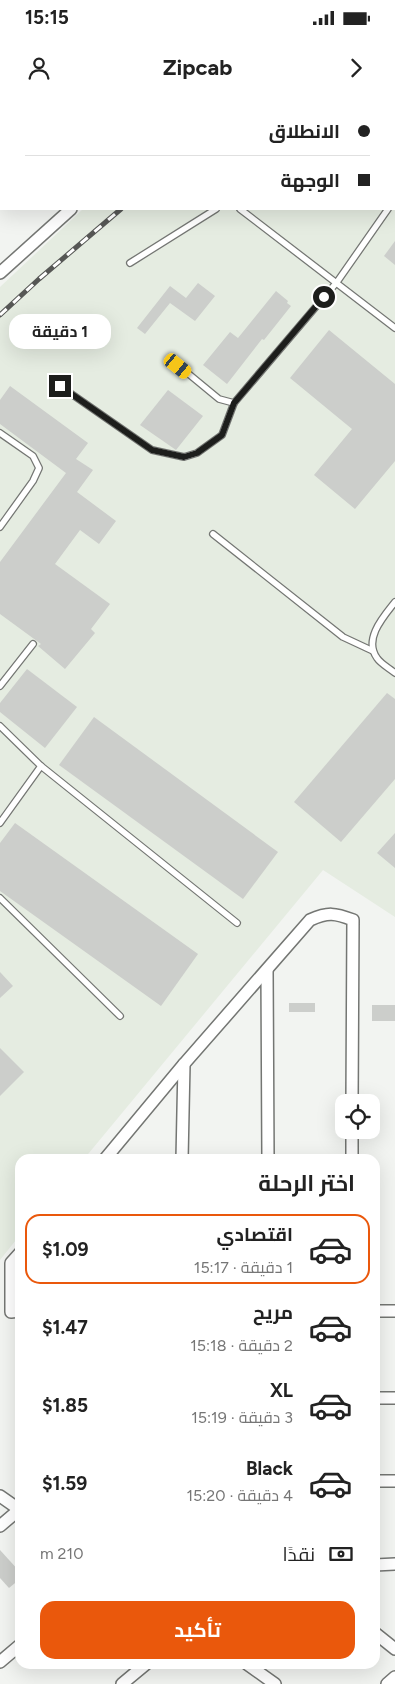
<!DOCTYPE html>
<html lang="ar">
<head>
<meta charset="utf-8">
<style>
	body { margin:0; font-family:Figtree,Cairo,sans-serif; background:#f6f6f6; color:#222; direction:rtl; height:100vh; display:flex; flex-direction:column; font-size:19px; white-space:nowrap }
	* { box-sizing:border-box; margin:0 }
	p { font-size:16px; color:#767676 }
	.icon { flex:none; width:28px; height:28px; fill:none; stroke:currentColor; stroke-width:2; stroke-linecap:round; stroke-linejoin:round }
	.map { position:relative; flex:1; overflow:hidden; direction:ltr }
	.side { position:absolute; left:15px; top:1054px; width:365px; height:515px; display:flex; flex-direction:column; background:#fff; border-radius:15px; box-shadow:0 5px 20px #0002; direction:rtl }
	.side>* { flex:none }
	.guide { position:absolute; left:0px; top:0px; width:395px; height:110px; box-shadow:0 5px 20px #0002; direction:rtl; display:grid; align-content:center; height:110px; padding:0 25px; background:#fff }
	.fabs { position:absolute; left:335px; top:994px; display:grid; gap:10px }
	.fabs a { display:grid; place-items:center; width:45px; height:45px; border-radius:10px; background:#fff; box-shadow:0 5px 20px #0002; font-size:25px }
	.end { position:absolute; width:22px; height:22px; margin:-11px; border:6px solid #1d1e1c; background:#fff; box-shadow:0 0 0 2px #fff }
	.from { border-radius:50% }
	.bubble { position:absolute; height:35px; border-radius:15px; background:#fff; box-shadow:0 5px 20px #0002; font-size:16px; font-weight:700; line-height:35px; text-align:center; direction:rtl }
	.car { position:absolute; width:15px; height:30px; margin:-15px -8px; border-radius:6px; box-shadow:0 0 4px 1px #0007; background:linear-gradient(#f5c518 24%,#345 0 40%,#f5c518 0 76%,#345 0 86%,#f5c518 0) }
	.guide b { display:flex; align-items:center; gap:18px; height:48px; font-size:19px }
	.guide b+b { border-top:1px solid #e0e0e0 }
	.guide i { width:12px; height:12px; background:#222 }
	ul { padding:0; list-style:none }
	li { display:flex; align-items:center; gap:15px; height:70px; margin:0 10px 8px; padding:0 15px; border:2px solid transparent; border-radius:15px }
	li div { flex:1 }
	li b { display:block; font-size:19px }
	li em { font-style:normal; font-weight:700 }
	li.selected { border-color:#ea580c }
	li>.icon { width:45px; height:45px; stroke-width:1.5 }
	h2 { padding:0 25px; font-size:22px; line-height:60px }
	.pay { display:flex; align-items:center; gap:12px; height:55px; padding:0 25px; font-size:19px }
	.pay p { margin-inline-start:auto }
	.primary-button { display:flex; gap:10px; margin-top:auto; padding:10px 25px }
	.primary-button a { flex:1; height:58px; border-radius:15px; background:#ea580c; color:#fff; font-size:20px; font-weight:700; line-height:58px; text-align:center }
	.status { display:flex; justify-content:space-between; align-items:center; height:35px; padding:0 25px; background:#fff; direction:ltr }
	.status svg { height:14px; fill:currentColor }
	header { display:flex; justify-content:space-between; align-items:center; height:65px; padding:0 25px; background:#fff; font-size:22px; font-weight:700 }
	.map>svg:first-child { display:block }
</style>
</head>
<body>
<div class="status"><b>15:15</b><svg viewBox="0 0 49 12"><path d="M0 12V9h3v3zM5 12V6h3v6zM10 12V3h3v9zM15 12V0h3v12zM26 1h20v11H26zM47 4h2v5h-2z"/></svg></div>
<header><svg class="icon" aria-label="forward" viewBox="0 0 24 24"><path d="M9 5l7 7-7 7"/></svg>Zipcab<svg class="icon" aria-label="person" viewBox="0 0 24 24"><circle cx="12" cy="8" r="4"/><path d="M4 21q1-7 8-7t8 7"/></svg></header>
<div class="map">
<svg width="395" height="1584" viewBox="0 0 395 1584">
	<rect width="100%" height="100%" fill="#f2f4f1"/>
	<!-- built -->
	<g fill="#e5ece1">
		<polygon points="217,0 395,0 395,51 394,51 394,1 215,1"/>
		<polygon points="394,66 395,66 395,817 323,770 84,1059 20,1059 20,1135 0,1160 0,187 83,109 394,109"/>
	</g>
	<!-- building -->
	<g fill="#cccecb">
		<polygon points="395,141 395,165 384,156"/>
		<polygon points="198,183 215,196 195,221 170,203 145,234 137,228 170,186 186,198"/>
		<polygon points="276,191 288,201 287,203 291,206 264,240 262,239 227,284 203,265 230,232 238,238"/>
		<polygon points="329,230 395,284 395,361 355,409 314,375 352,329 290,278"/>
		<polygon points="10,286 88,343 76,359 93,370 77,392 116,421 99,444 80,430 55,464 110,504 91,529 95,533 65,569 38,546 41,544 0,514 0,462 66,373 0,324 0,300"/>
		<polygon points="168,290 203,316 176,350 140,325"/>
		<polygon points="27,569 77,607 45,648 0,612 0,603"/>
		<polygon points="387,593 395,599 395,679 341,742 294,702"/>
		<polygon points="94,617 278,752 243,799 59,665"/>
		<polygon points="15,723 198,854 161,906 0,791 0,743"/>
		<polygon points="395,733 395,768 377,753"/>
		<polygon points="0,872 13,886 0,898"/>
		<rect x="289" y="903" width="26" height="9"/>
		<rect x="372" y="905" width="23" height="16"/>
		<polygon points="0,948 24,972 0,996"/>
		<polygon points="0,1450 20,1472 20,1479 9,1488 0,1478"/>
	</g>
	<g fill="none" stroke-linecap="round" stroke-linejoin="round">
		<defs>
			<g id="lane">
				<polyline points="122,0 123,1"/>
				<polyline points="394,55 395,55"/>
				<polyline points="394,100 395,99"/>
				<polyline points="240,109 395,228"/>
				<polyline points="130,163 216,109"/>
				<polyline points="179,266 219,299 234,303 337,182 388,109"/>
				<polyline points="60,286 152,350 184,357 197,353 222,335 234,303"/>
				<polyline points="0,333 33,356 39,368 33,381 0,427"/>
				<polyline points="213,434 343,537 373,551"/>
				<path d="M395,502C384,516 363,539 377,558C381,564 389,568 395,573"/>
				<polyline points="0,586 33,544"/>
				<polyline points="0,626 41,666 237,823"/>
				<polyline points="0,723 41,666"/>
				<polyline points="0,798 120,916"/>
			</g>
			<g id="street">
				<polyline points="183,1 184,0"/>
				<polyline points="0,37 1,39"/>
				<polyline points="0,173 71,109"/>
				<polyline points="267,870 268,1059"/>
				<path d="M105,1059L184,964L310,820C328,812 335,813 353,820L352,1002"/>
				<polyline points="182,1059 184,964"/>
				<polyline points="352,1059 352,1030"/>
				<polyline points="20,1153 11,1163 11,1212 20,1211"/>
				<polyline points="375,1211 395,1211"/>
				<polyline points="375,1298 395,1298"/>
				<polyline points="375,1381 395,1381"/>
				<polyline points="0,1396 20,1410"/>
				<polyline points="0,1426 20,1409"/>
				<polyline points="375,1465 395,1464"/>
				<polyline points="375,1533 395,1549"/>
				<polyline points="0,1562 20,1545"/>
				<polyline points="247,1564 275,1584"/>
				<polyline points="122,1584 146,1564"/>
				<polyline points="387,1584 395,1577"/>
			</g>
		</defs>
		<!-- lane casing -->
		<use href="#lane" stroke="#747673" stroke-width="8"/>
		<!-- street casing -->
		<use href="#street" stroke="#747673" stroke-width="14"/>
		<!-- lane -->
		<use href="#lane" stroke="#fff" stroke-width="5.5"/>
		<!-- street -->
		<use href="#street" stroke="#fff" stroke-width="11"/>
		<defs>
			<g id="rail">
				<polyline points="324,1 328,0"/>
				<polyline points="0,215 39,179 121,109"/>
			</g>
		</defs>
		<!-- rail casing -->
		<use href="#rail" stroke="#565755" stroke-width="5"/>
		<!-- rail -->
		<use href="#rail" stroke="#fff" stroke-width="3" stroke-dasharray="9" stroke-linecap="butt"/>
	</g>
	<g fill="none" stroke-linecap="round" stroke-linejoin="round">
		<!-- route -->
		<polyline stroke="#1d1e1c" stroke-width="6" points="60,286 152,350 184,357 197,353 222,335 234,303 324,197"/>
	</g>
</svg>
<div class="fabs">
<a><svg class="icon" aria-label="locate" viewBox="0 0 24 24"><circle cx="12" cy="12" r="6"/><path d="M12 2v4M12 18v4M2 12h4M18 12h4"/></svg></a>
</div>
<i class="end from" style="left:324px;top:197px"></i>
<i class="end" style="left:60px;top:286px"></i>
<div class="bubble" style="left:9px;top:214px;width:102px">1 دقيقة</div>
<i class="car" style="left:178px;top:266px;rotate:129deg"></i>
<div class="guide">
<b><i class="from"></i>الانطلاق</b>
<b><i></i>الوجهة</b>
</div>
<section class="side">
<h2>اختر الرحلة</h2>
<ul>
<li class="selected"><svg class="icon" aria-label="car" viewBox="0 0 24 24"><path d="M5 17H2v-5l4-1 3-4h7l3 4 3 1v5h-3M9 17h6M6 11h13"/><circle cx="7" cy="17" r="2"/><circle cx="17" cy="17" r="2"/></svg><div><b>اقتصادي</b><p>1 دقيقة · 15:17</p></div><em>$1.09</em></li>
<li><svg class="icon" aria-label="car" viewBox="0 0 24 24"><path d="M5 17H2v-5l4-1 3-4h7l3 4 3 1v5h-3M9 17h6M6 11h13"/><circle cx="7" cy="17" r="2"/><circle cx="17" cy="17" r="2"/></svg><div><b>مريح</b><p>2 دقيقة · 15:18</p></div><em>$1.47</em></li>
<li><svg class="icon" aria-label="car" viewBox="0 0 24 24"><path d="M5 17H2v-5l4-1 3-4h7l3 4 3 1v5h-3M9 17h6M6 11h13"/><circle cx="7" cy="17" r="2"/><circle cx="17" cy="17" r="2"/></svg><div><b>XL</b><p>3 دقيقة · 15:19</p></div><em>$1.85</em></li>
<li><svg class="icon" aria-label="car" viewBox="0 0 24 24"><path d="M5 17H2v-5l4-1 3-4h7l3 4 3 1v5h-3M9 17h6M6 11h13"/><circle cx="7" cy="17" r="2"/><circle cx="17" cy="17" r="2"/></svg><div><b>Black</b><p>4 دقيقة · 15:20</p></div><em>$1.59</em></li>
</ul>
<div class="pay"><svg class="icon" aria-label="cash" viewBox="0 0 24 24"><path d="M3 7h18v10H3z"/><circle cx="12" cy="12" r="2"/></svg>نقدًا<p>210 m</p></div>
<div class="primary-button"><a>تأكيد</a></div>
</section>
</div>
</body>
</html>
